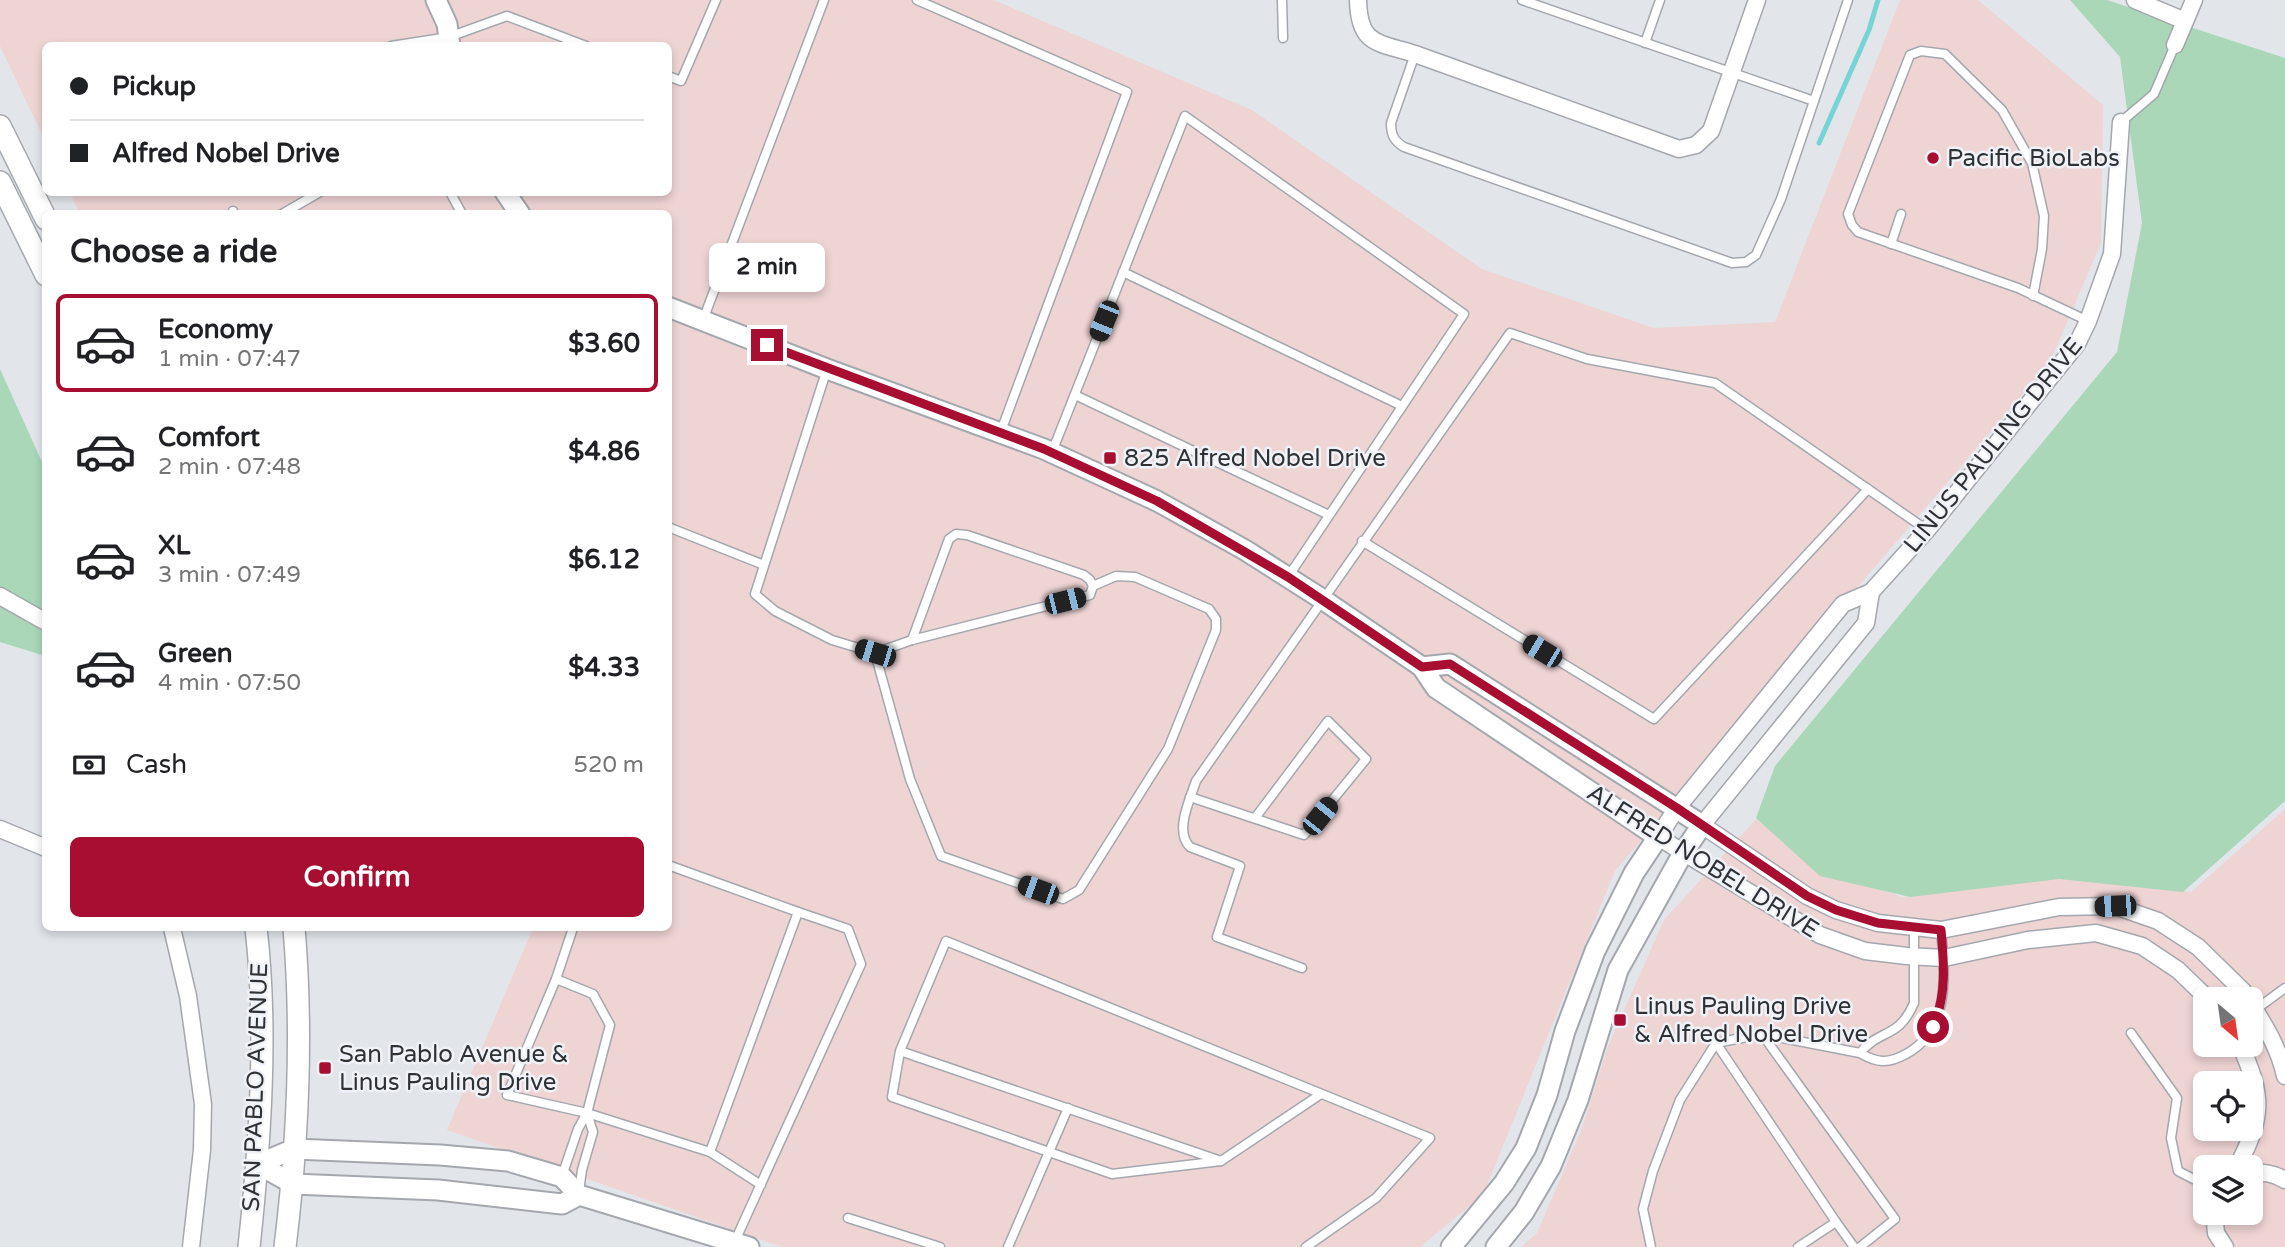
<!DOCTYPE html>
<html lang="en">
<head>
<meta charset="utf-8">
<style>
	body { margin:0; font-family:"Varela Round",sans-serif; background:#f6f6f6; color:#202124; height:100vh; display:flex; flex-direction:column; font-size:26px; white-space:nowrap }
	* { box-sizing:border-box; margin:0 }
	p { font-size:23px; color:#757577 }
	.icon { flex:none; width:38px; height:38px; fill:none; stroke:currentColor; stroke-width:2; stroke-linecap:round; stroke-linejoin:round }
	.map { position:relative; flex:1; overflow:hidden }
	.side { position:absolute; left:42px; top:210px; width:630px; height:721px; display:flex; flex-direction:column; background:#fff; border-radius:10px; box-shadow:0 4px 10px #0003 }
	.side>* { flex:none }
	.banner { position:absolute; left:42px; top:42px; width:630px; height:154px; border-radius:10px; box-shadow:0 4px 10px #0003; display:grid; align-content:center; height:154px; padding:0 28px; background:#fff }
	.needle { width:46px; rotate:151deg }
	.tools { position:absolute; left:2193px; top:987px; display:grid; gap:14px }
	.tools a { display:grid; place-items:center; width:70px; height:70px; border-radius:10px; background:#fff; box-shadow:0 4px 10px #0003; font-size:35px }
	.end { position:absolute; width:32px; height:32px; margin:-16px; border:9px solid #a70e31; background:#fff; box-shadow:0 0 0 4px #fff }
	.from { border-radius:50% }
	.bubble { position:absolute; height:49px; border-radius:10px; background:#fff; box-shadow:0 4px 10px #0003; font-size:23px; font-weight:700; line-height:49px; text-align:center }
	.car { position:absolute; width:21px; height:42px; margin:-21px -10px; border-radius:9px; box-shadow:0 0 5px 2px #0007; background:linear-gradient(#222 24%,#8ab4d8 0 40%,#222 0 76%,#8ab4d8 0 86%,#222 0) }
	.banner b { display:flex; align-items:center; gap:24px; height:66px; font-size:26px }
	.banner b+b { border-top:2px solid #e0e0e0 }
	.banner i { width:18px; height:18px; background:#202124 }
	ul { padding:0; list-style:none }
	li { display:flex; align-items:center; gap:21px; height:98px; margin:0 14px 10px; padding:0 14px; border:4px solid transparent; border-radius:10px }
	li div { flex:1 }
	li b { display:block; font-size:26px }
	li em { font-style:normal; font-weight:700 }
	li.active { border-color:#a70e31 }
	li>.icon { width:63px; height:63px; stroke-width:1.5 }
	h2 { padding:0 28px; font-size:32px; line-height:84px }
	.pay { display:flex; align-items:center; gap:18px; height:77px; padding:0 28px; font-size:26px }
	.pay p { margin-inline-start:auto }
	.primary-button { display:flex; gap:14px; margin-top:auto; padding:14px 28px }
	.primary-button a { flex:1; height:80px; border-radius:10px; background:#a70e31; color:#fff; font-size:28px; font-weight:700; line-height:80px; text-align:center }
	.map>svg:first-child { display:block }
</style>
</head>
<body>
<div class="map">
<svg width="2285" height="1247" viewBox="0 0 2285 1247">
	<rect width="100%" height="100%" fill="#e2e6eb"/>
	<!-- commercial -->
	<g fill="#efd4d4" fill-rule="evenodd">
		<polygon points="0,0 994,0 1252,110 1482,269 1654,328 1775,322 1900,0 1978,0 2103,105 2101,243 2050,362 1615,871 1483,1195 1420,1247 782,1247 447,1130 533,928 668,928 668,214 80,214 70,193 668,192 668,46 46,46 45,141 0,46"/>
		<path d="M2285,809V1247H1521L1537,1233L1582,1128L1608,1046L1664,920L1759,816L1819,871L1903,897L2058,876L2191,892ZM2205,999H2250V1045H2205ZM2205,1083H2250V1129H2205ZM2205,1167H2250V1213H2205Z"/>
	</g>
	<!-- green -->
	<g fill="#a9d7b8">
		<polygon points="2070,0 2107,0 2285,58 2285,801 2183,892 2059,879 1910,897 1820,876 1756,818 1775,766 2117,352 2142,223 2120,57"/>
		<polygon points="0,369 42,462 45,475 45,656 0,642"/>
	</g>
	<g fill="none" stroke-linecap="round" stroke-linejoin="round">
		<!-- stream -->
		<polyline stroke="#76d4d5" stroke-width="5" points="1819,143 1869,30 1878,0"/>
		<defs>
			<g id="service">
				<polyline points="917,0 1127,92 1001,431"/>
				<polyline points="1282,0 1283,38"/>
				<polyline points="1522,0 1814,101"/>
				<polyline points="1645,43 1660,0"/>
				<polyline points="391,46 449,37 507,16 586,46"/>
				<path d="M1415,54L1391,123C1391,135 1394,141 1404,147L1732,263L1746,262L1756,255L1781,199L1848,0"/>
				<polyline points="668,76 681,81 716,0"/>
				<polyline points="2121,122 2154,94 2175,45"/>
				<polyline points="450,192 462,214"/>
				<polyline points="233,211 233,214"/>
				<polyline points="282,214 320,192"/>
				<polyline points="1891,244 1901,214"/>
				<polyline points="1123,272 1402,406"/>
				<polyline points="2033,296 2042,249 2044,216 2032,163 2002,110 1945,54 1921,51 1910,55 1848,214 1852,225 1858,232 2018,288 2088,321"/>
				<polyline points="703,320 824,0"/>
				<polyline points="827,369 755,594 775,611 832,640 875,653 912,640 1090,595 1093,586 1116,576 1135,577 1209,609 1216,619 1216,630 1168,749 1079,890 1063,899 941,856 910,779 875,653"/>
				<polyline points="1075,395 1329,515"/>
				<polyline points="1052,452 1185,116 1464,314 1288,577"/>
				<polyline points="668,527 764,565"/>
				<polyline points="1362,541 1654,719 1868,489"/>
				<polyline points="912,640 949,539 956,534 967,535 1084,575 1090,580 1093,586"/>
				<polyline points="1190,797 1304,835 1366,759 1328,721 1255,818"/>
				<polyline points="668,865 798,912"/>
				<path d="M1914,927V1003C1898,1040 1880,1028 1860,1053C1877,1063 1888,1064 1906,1054C1951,1030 1945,972 1941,930"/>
				<path d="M1302,968L1217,937L1240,866L1190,847C1174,831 1190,800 1196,781L1510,333L1587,359L1715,383L1927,530"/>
				<polyline points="556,979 507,1095 587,1113 710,1152"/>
				<polyline points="2255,1010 2285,988"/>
				<polyline points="2131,1033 2177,1098 2171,1138 2178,1171 2205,1185"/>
				<polyline points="1762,1034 1895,1219 1860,1247"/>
				<polyline points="1716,1043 1836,1222 1798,1247"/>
				<polyline points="900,1051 892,1097 1112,1174 1221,1161 900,1051 946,941 1430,1138 1376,1198 1306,1247"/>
				<polyline points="1221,1161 1321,1094"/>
				<polyline points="562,1176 578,1129 587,1113 610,1025 593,994 556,979 573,928"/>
				<polyline points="579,1191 582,1170 593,1132 587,1113"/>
				<polyline points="848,1218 940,1247"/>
				<polyline points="1836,1222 1854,1247"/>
				<polyline points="735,1241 861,964 848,929 798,912 710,1152 761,1185"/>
				<polyline points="1008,1247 1068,1108"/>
				<polyline points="1651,1247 1643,1209 1653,1171 1680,1100 1716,1043 1762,1034 1860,1053"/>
			</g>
			<g id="minor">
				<path d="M1358,0C1359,45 1377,42 1415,54L1679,149L1696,145L1711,131L1757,0"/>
				<polyline points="2135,0 2185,21"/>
				<polyline points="2175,45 2194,0"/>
				<polyline points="2121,122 2112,254 2088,321 2077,344 1927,530 1871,592 1843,604 1677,808 1658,837 1820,935 1865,951 1907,956 1944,958 2028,940 2096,933 2142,946 2178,970 2208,999"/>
				<polyline points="1871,592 1866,623 1702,825 1807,896 1836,910 1878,923 1941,930 2059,907 2115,906 2158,921 2198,947 2243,991 2249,999"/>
				<polyline points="0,596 46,622"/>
				<polyline points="0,829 46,848"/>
				<polyline points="172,928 188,996 203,1104 202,1150 191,1247"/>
				<path d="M2250,1002C2265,1026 2279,1048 2285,1076"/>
				<path d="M2237,1167C2263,1118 2264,1096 2240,1045"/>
				<path d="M2250,1173C2264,1172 2273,1173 2285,1180"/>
				<polyline points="2214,1213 2216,1233 2225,1247"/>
			</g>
			<g id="tertiary">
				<polyline points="436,0 447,24 450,46"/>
				<polyline points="505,192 520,214"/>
				<polyline points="668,307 827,369 1044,449 1157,501 1245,550 1322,599 1422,667 1436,688 1658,837 1634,873 1595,951 1565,1031 1547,1095 1526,1148 1504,1183 1451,1247"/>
				<polyline points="1422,667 1450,664 1702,825 1683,853 1618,970 1578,1100 1551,1166 1524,1212 1496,1247"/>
				<polyline points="258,1164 294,1149 440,1155 508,1161 562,1177 579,1195 749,1247"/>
				<polyline points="258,1164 293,1184 438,1190 562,1204 579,1195"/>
			</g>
			<g id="secondary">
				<polyline points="0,126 46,219"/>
				<polyline points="0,182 46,275"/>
				<path d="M249,1247C260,1144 268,1030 256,928"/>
				<path d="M285,1247C298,1141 303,1034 294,928"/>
			</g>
		</defs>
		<!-- service casing -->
		<use href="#service" stroke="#a4a8ae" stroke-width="11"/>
		<!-- minor casing -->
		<use href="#minor" stroke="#a4a8ae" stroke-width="19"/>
		<!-- tertiary casing -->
		<use href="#tertiary" stroke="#a4a8ae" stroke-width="23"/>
		<!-- secondary casing -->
		<use href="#secondary" stroke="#a4a8ae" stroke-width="24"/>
		<!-- service -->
		<use href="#service" stroke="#fff" stroke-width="8"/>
		<!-- minor -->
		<use href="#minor" stroke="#fff" stroke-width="16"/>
		<!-- tertiary -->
		<use href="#tertiary" stroke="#fff" stroke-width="19"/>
		<!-- secondary -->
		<use href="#secondary" stroke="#fff" stroke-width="21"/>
	</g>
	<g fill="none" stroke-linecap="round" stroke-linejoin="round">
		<!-- route -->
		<path stroke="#a70e31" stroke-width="9" d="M767,345L1044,449L1157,501L1288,577L1422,667L1450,664L1677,808L1807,896L1836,910L1878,923L1941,930C1944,963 1947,995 1933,1027"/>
	</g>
	<!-- markers -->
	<g fill="#a70e31" stroke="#eff3f9" stroke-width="2.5">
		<circle cx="1933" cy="158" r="7"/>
		<rect x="1103" y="451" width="14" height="14" rx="3.5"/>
		<rect x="1613" y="1013" width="14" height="14" rx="3.5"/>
		<rect x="318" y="1061" width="14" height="14" rx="3.5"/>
	</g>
	<g text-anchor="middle" stroke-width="5" stroke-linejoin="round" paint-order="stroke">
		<!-- poi labels -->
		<g font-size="24" fill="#303133" stroke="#eff3f9" text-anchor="start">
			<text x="1947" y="166">Pacific BioLabs</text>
			<text x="1124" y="466">825 Alfred Nobel Drive</text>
			<text x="1634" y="1014">Linus Pauling Drive<tspan x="1634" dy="28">&amp; Alfred Nobel Drive</tspan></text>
			<text x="339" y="1062">San Pablo Avenue &amp;<tspan x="339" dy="28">Linus Pauling Drive</tspan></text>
		</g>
		<!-- street labels -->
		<g font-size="24" fill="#303133" stroke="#eff3f9">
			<text transform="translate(1993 445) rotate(-51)" y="8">LINUS PAULING DRIVE</text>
			<text transform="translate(1703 861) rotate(32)" y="8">ALFRED NOBEL DRIVE</text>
			<text transform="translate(255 1087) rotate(-88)" y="8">SAN PABLO AVENUE</text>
		</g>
	</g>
</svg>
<div class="tools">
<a><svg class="needle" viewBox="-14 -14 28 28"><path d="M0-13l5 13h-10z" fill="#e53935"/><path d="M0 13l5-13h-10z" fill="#757577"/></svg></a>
<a><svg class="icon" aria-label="locate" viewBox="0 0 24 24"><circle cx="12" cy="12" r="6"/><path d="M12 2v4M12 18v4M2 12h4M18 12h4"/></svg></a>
<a><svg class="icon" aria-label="layers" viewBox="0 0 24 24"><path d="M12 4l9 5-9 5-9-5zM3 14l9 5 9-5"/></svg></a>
</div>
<i class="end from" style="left:1933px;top:1027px"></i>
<i class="end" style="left:767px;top:345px"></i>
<div class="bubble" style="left:709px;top:243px;width:116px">2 min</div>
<i class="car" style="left:1104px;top:321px;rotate:202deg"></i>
<i class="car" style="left:1065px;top:601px;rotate:76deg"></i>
<i class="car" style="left:1542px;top:651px;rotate:301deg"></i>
<i class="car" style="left:875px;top:653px;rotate:287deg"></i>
<i class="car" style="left:1320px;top:816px;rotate:39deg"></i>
<i class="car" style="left:1038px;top:890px;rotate:290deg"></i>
<i class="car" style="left:2115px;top:906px;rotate:268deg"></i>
<div class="banner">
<b><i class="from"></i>Pickup</b>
<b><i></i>Alfred Nobel Drive</b>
</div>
<section class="side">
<h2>Choose a ride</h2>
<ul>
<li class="active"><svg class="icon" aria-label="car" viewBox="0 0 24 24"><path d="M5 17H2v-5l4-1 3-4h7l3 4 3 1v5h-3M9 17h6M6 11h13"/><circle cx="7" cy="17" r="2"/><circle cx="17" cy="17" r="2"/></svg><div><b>Economy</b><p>1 min · 07:47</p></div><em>$3.60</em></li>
<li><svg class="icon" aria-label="car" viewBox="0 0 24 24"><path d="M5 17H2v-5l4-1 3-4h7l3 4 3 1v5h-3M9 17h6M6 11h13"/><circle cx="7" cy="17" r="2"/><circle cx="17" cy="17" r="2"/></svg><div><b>Comfort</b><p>2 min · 07:48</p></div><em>$4.86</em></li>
<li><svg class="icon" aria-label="car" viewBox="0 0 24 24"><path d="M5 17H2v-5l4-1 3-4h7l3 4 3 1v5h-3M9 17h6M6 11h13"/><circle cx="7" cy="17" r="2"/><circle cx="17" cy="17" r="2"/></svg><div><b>XL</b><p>3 min · 07:49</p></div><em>$6.12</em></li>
<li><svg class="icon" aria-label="car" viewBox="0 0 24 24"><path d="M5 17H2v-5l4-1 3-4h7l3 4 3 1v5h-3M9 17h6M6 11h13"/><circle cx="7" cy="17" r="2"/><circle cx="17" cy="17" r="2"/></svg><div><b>Green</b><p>4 min · 07:50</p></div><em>$4.33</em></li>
</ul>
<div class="pay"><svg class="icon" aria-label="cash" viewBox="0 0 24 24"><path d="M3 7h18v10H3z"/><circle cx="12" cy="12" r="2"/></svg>Cash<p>520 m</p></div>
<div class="primary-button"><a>Confirm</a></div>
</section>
</div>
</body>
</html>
